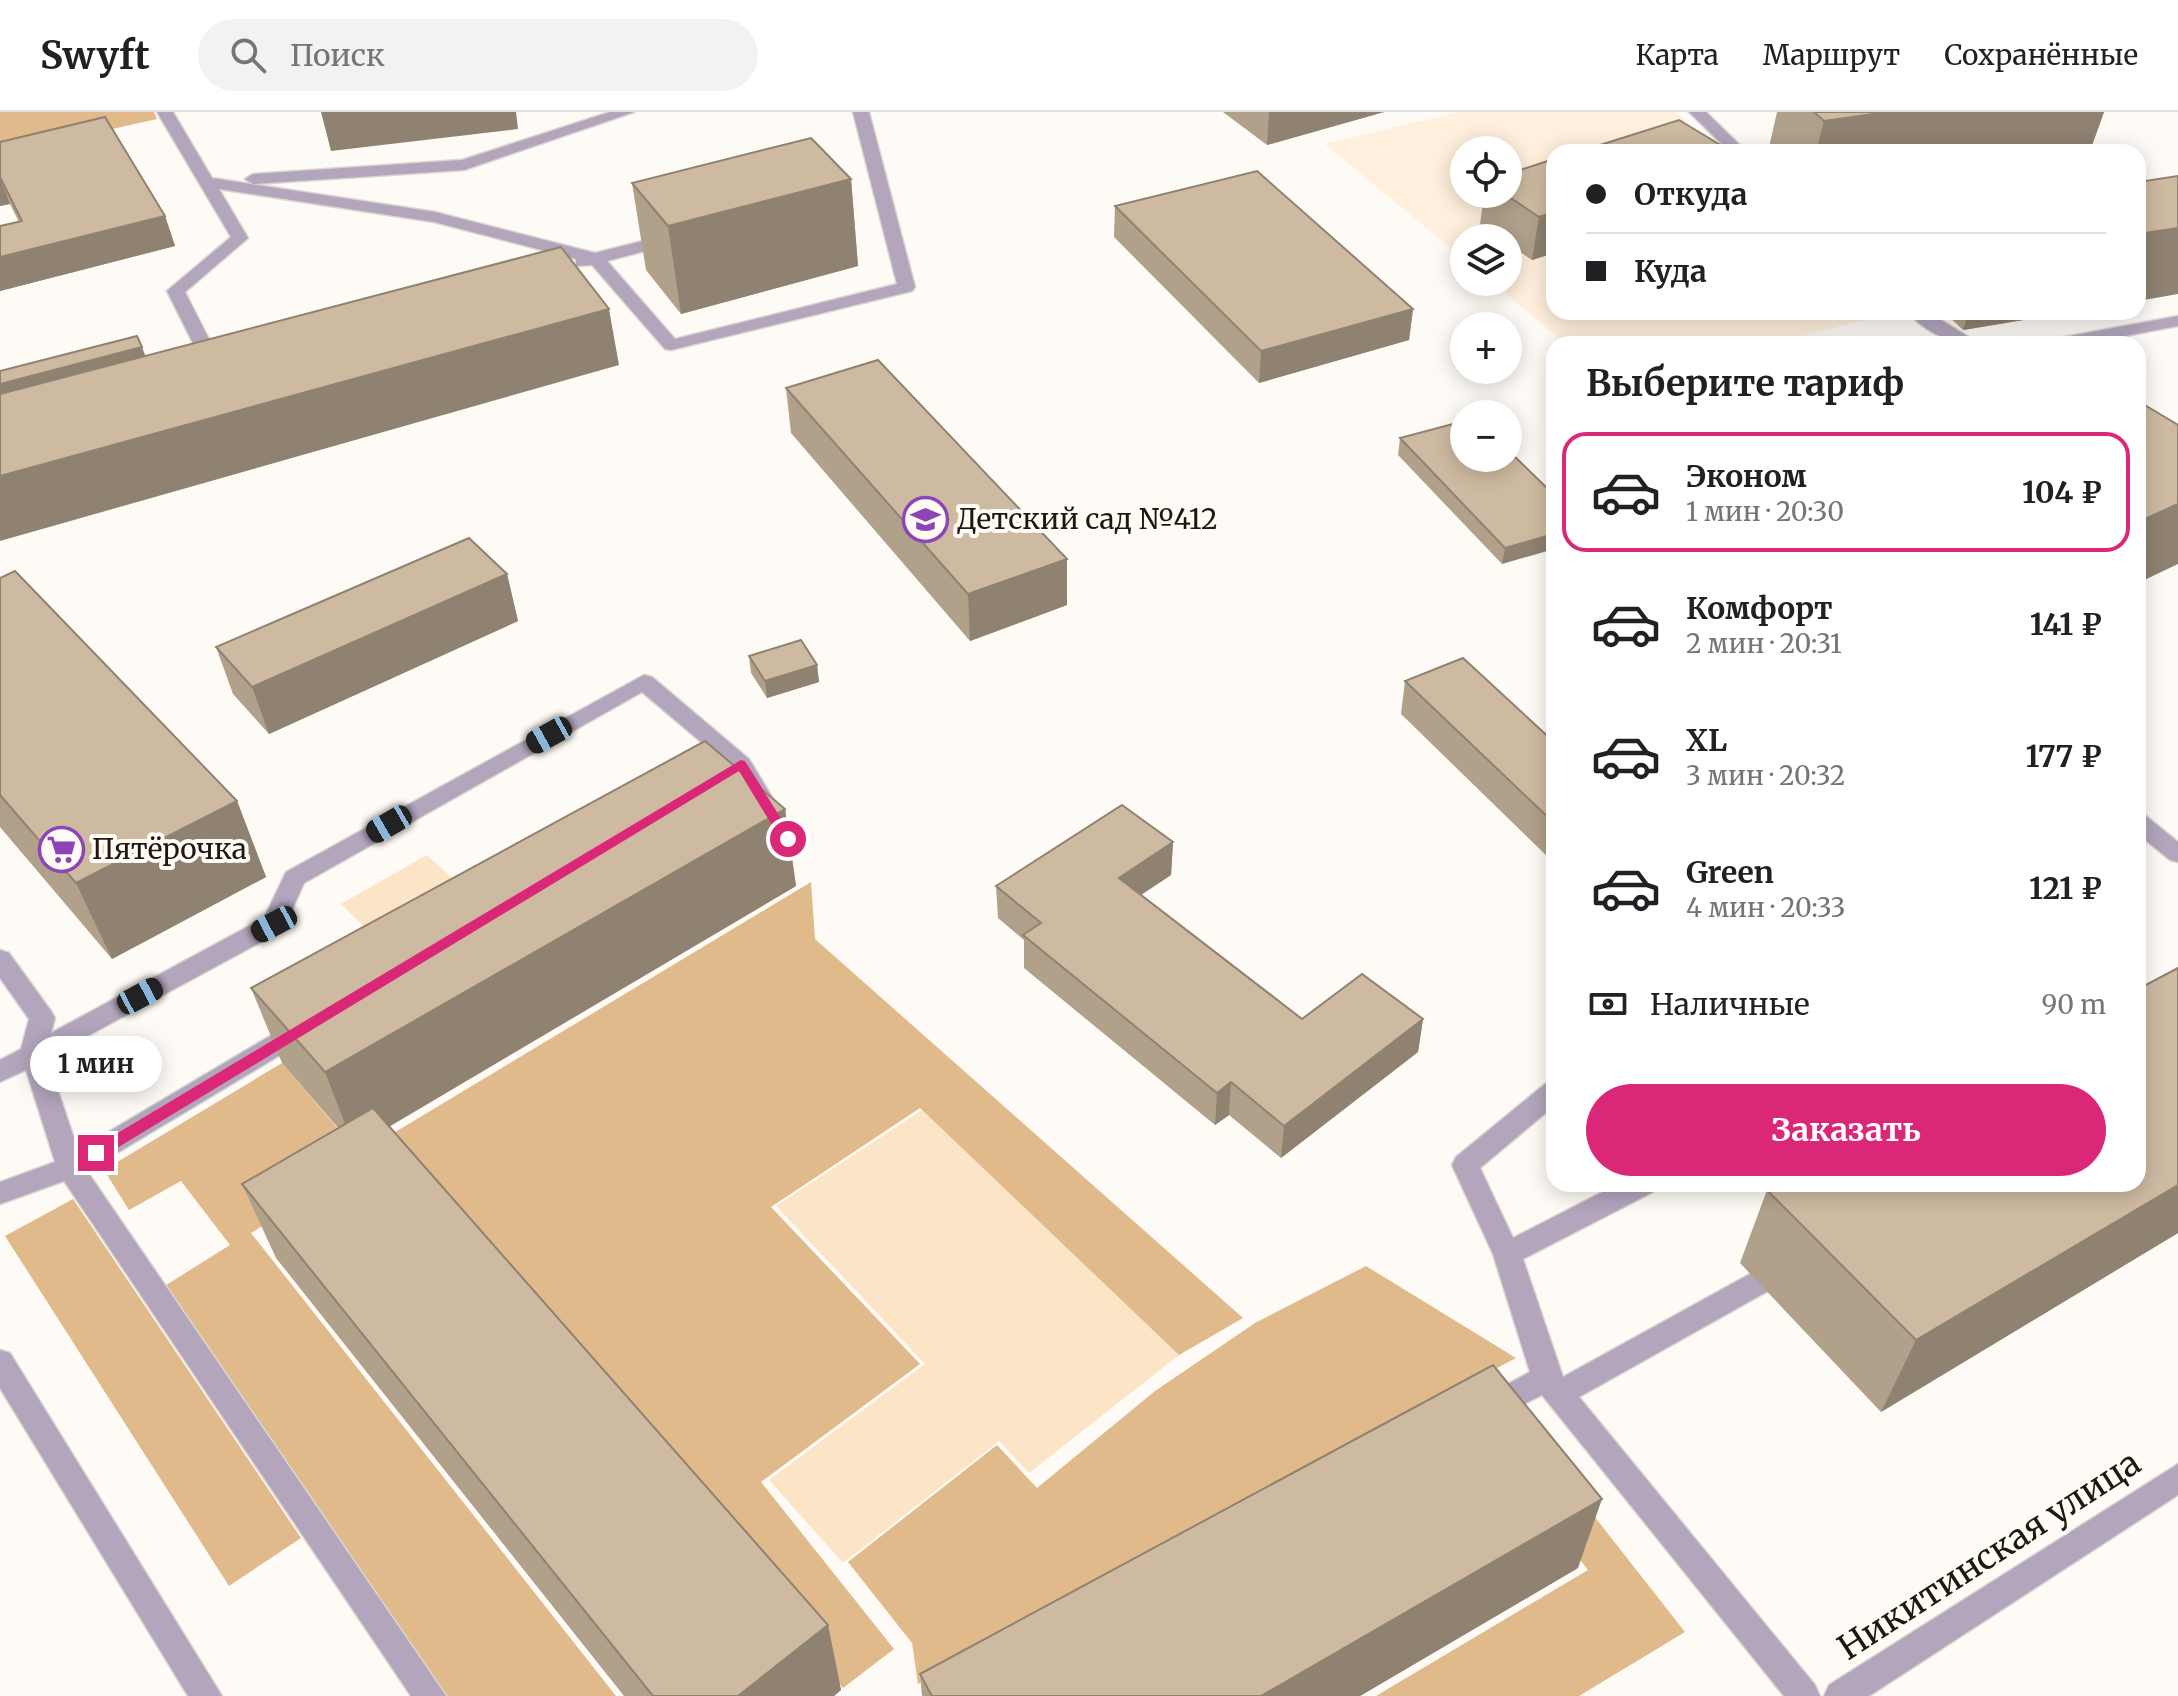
<!DOCTYPE html>
<html lang="ru">
<head>
<meta charset="utf-8">
<style>
	body { margin:0; font-family:Merriweather,serif; background:#f2f2f2; color:#202124; height:100vh; display:flex; flex-direction:column; font-size:30px; white-space:nowrap }
	* { box-sizing:border-box; margin:0 }
	p { font-size:26px; color:#757577 }
	.icon { flex:none; width:44px; height:44px; fill:none; stroke:currentColor; stroke-width:2; stroke-linecap:round; stroke-linejoin:round }
	.map { position:relative; flex:1; overflow:hidden }
	.panel { position:absolute; left:1546px; top:224px; width:600px; height:856px; display:flex; flex-direction:column; background:#fff; border-radius:24px; box-shadow:0 4px 20px #0003 }
	.panel>* { flex:none }
	.banner { position:absolute; left:1546px; top:32px; width:600px; height:176px; border-radius:24px; box-shadow:0 4px 20px #0003; display:grid; align-content:center; height:176px; padding:0 40px; background:#fff }
	.buttons { position:absolute; left:1450px; top:24px; display:grid; gap:16px }
	.buttons a { display:grid; place-items:center; width:72px; height:72px; border-radius:50%; background:#fff; box-shadow:0 4px 20px #0003; font-size:40px }
	.end { position:absolute; width:36px; height:36px; margin:-18px; border:10px solid #db2777; background:#fff; box-shadow:0 0 0 4px #fff }
	.from { border-radius:50% }
	.bubble { position:absolute; height:56px; border-radius:28px; background:#fff; box-shadow:0 4px 20px #0003; font-size:26px; font-weight:700; line-height:56px; text-align:center }
	.car { position:absolute; width:24px; height:48px; margin:-24px -12px; border-radius:10px; box-shadow:0 0 6px 2px #0007; background:linear-gradient(#222 24%,#8ab4d8 0 40%,#222 0 76%,#8ab4d8 0 86%,#222 0) }
	.banner b { display:flex; align-items:center; gap:28px; height:76px; font-size:30px }
	.banner b+b { border-top:2px solid #e0e0e0 }
	.banner i { width:20px; height:20px; background:#202124 }
	ul { padding:0; list-style:none }
	li { display:flex; align-items:center; gap:24px; height:120px; margin:0 16px 12px; padding:0 24px; border:4px solid transparent; border-radius:24px }
	li div { flex:1 }
	li b { display:block; font-size:30px }
	li em { font-style:normal; font-weight:700 }
	li.on { border-color:#db2777 }
	li>.icon { width:72px; height:72px; stroke-width:1.5 }
	h2 { padding:0 40px; font-size:36px; line-height:96px }
	.pay { display:flex; align-items:center; gap:20px; height:88px; padding:0 40px; font-size:30px }
	.pay p { margin-inline-start:auto }
	.action { display:flex; gap:16px; margin-top:auto; padding:16px 40px }
	.action a { flex:1; height:92px; border-radius:48px; background:#db2777; color:#fff; font-size:32px; font-weight:700; line-height:92px; text-align:center }
	header { display:flex; align-items:center; gap:48px; box-sizing:border-box; height:112px; padding:0 40px; background:#fff; border-bottom:2px solid #e0e0e0 }
	header strong { font-size:38px }
	nav { display:flex; gap:44px; margin-inline-start:auto; font-size:28px }
	.search { width:560px; height:72px; background:#f2f2f2; display:flex; align-items:center; gap:20px; box-sizing:border-box; padding:0 28px; border-radius:44px; color:#757577; font-size:30px }
	.map>svg:first-child { display:block }
</style>
</head>
<body>
<header>
<strong>Swyft</strong>
<div class="search"><svg class="icon" aria-label="search" viewBox="0 0 24 24"><circle cx="10" cy="10" r="6"/><path d="M15 15l6 6"/></svg>Поиск</div>
<nav><a>Карта</a><a>Маршрут</a><a>Сохранённые</a></nav>
</header>
<div class="map">
<svg width="2178" height="1584" viewBox="0 0 2178 1584">
	<rect width="100%" height="100%" fill="#fefaf5"/>
	<!-- built -->
	<path fill="#ffefdc" fill-rule="evenodd" d="M1459,0H1675L1721,40H1554V200L1893,201L1768,232H1566L1492,170H1508V126H1464V147L1325,32ZM1464,38H1508V82H1464Z"/>
	<!-- green -->
	<g fill="#fce4c7">
		<polygon points="427,743 464,777 378,828 341,792"/>
		<polygon points="922,998 1179,1243 1029,1361 999,1329 843,1451 769,1368 925,1252 776,1094"/>
	</g>
	<!-- forest -->
	<g fill="#e0ba8a">
		<polygon points="0,0 154,0 157,7 0,42"/>
		<polygon points="811,770 815,827 1243,1206 1179,1243 920,996 771,1095 920,1252 761,1370 894,1537 843,1576 377,1031"/>
		<polygon points="282,951 366,1050 251,1121 616,1584 445,1584 163,1175 230,1133 181,1069 129,1098 104,1058"/>
		<polygon points="73,1087 301,1426 229,1474 5,1124"/>
		<polygon points="1366,1154 1516,1246 1219,1403 918,1572 912,1531 848,1450 997,1333 1037,1376 1155,1279 1255,1211"/>
		<polygon points="1514,1302 1685,1520 1579,1584 1376,1584 1588,1458 1481,1320"/>
	</g>
	<g fill="none" stroke-linecap="round" stroke-linejoin="round">
		<defs>
			<g id="service">
				<polygon points="157,0 173,0 212,66 435,100 595,141 674,121 680,122 682,126 680,130 607,149 675,227 897,172 853,0 869,0 915,175 912,179 671,238 665,237 592,153 576,154 576,147 434,110 219,77 248,126 185,180 220,249 211,254 202,249 167,179 231,125"/>
				<polygon points="610,0 634,0 464,58 253,72 245,67 253,62 462,48"/>
				<polygon points="1689,0 1706,0 1747,40 1730,40"/>
				<path d="M1908,200H1928L1980,232C1953,232 1926,222 1908,200Z"/>
				<polygon points="2178,204 2178,214 2083,232 2045,232 2054,227"/>
				<polygon points="644,563 652,565 749,647 778,695 775,701 759,701 737,664 717,676 701,676 698,671 701,666 726,651 642,580 304,771 283,818 47,946 78,1038 292,911 301,908 310,911 314,918 310,925 87,1059 446,1584 411,1584 64,1069 0,1092 0,1070 55,1050 26,958 0,970 0,948 21,937 29,907 0,866 0,838 9,841 51,899 55,906 51,921 264,806 286,760"/>
				<polygon points="2138,702 2146,704 2178,730 2178,750 2170,748 2138,722"/>
				<polygon points="1554,969 1554,994 1480,1056 1513,1126 1618,1072 1656,1072 1653,1080 1523,1147 1563,1265 1748,1163 1758,1159 1768,1163 1772,1171 1768,1179 1579,1285 1815,1573 1820,1584 1784,1584 1542,1283 1488,1310 1478,1306 1473,1297 1478,1288 1530,1260 1493,1142 1452,1053 1456,1045 1545,972"/>
			</g>
			<g id="tertiary">
				<polygon points="0,1238 10,1241 222,1584 188,1584 0,1276"/>
				<polygon points="2178,1352 2178,1383 1869,1584 1824,1584 1829,1573"/>
			</g>
		</defs>
		<!-- service casing -->
		<use href="#service" stroke="#dad6d0" stroke-width="3"/>
		<!-- tertiary casing -->
		<use href="#tertiary" stroke="#dad6d0" stroke-width="3"/>
		<!-- service -->
		<use href="#service" fill="#b2a5bc" fill-rule="evenodd"/>
		<!-- tertiary -->
		<use href="#tertiary" fill="#b2a5bc" fill-rule="evenodd"/>
	</g>
	<!-- wall -->
	<g fill="#b1a08a">
		<polygon points="1223,0 1384,0 1267,33"/>
		<polygon points="1777,0 2104,0 2091,36 2065,40 1768,40"/>
		<polygon points="0,30 165,104 175,134 0,179 0,114 19,110 10,92 0,94"/>
		<polygon points="1554,47 1554,141 1532,148 1508,132 1508,126 1499,126 1480,112 1484,82 1508,82"/>
		<polygon points="851,67 858,154 681,202 646,158 632,71"/>
		<polygon points="1115,94 1413,197 1409,228 1259,271 1114,125"/>
		<polygon points="1944,200 2072,200 1963,218"/>
		<polygon points="786,276 1067,493 970,529 791,321"/>
		<polygon points="1400,326 1554,383 1502,452 1398,343"/>
		<polygon points="507,462 518,509 269,622 233,582 216,535"/>
		<polygon points="0,466 237,689 266,765 112,847 0,715"/>
		<polygon points="749,544 817,553 819,570 767,586 751,561"/>
		<polygon points="1405,569 1554,630 1554,751 1401,602"/>
		<polygon points="785,697 796,774 389,1015 828,1513 841,1578 834,1584 624,1584 276,1146 242,1072 338,1016 282,951 251,876"/>
		<polygon points="1173,730 1171,763 1141,783 1302,907 1423,907 1418,940 1281,1046 1229,1003 1215,1013 1024,856 1024,828 998,806 996,774"/>
		<polygon points="2178,856 2178,1121 1881,1300 1740,1151 1767,1078"/>
		<polygon points="1578,1456 1360,1584 922,1584 920,1562"/>
	</g>
	<!-- shaded-wall -->
	<g fill="#908271">
		<polygon points="321,0 516,0 518,17 331,39"/>
		<polygon points="1269,0 1384,0 1267,33"/>
		<polygon points="1887,0 2104,0 2091,36 2065,40 1816,40 1824,9"/>
		<polygon points="0,66 10,92 0,94"/>
		<polygon points="851,67 858,154 681,202 668,114"/>
		<polygon points="1554,100 1554,141 1532,148 1539,105"/>
		<polygon points="165,104 175,134 0,179 0,145"/>
		<polygon points="2178,116 2178,182 2138,189 2138,122"/>
		<polygon points="609,197 619,253 0,429 0,364"/>
		<polygon points="1413,197 1409,228 1259,271 1261,239"/>
		<polygon points="1969,200 2072,200 1963,218"/>
		<polygon points="142,235 148,251 0,290 0,272"/>
		<polygon points="2178,392 2178,452 2138,471 2138,410"/>
		<polygon points="1554,422 1554,437 1502,452 1505,436"/>
		<polygon points="1067,447 1067,493 970,529 968,482"/>
		<polygon points="507,462 518,509 269,622 252,575"/>
		<polygon points="817,553 819,570 767,586 765,569"/>
		<polygon points="237,689 266,765 112,847 76,771"/>
		<polygon points="785,697 796,774 354,1035 325,960"/>
		<polygon points="1173,730 1171,763 1118,798 1119,766"/>
		<polygon points="1423,907 1418,940 1281,1046 1284,1014"/>
		<polygon points="1231,970 1229,1003 1215,1013 1217,981"/>
		<polygon points="2178,1073 2178,1121 1881,1300 1916,1228"/>
		<polygon points="1602,1387 1578,1456 1360,1584 1261,1584"/>
		<polygon points="828,1513 841,1578 834,1584 738,1584"/>
	</g>
	<!-- building -->
	<g fill="#cebaa1" stroke="#908271" stroke-width="2">
		<polygon points="1814,0 1887,0 1824,9"/>
		<polygon points="105,5 165,104 0,145 0,114 22,109 0,65 0,30"/>
		<polygon points="1679,8 1732,40 1578,40"/>
		<polygon points="811,26 851,67 668,114 632,71"/>
		<polygon points="1554,47 1554,100 1539,105 1505,82 1508,82 1508,62"/>
		<polygon points="1257,59 1413,197 1261,239 1115,94"/>
		<polygon points="2178,64 2178,116 2138,122 2138,70"/>
		<polygon points="561,135 609,197 0,364 0,282"/>
		<polygon points="137,224 142,235 0,272 0,259"/>
		<polygon points="878,248 1067,447 968,482 786,276"/>
		<polygon points="2138,289 2178,313 2178,392 2138,410"/>
		<polygon points="1464,309 1464,346 1508,346 1508,338 1554,383 1554,422 1505,436 1400,326"/>
		<polygon points="469,426 507,462 252,575 216,535"/>
		<polygon points="15,459 237,689 76,771 0,683 0,466"/>
		<polygon points="801,528 817,553 765,569 749,544"/>
		<polygon points="1463,546 1554,630 1554,711 1405,569"/>
		<polygon points="705,629 785,697 325,960 251,876"/>
		<polygon points="1122,693 1173,730 1119,766 1302,907 1362,862 1423,907 1284,1014 1231,970 1217,981 1023,823 1041,811 996,774"/>
		<polygon points="2178,856 2178,1073 1916,1228 1767,1078 1778,1072 2138,1072 2138,877"/>
		<polygon points="373,996 828,1513 738,1584 653,1584 242,1072"/>
		<polygon points="1493,1253 1602,1387 1261,1584 932,1584 920,1562"/>
	</g>
	<!-- route -->
	<polygon fill="#db2777" points="741,648 745,649 792,724 792,731 783,731 739,659 102,1045 91,1045 91,1037"/>
	<!-- icons -->
	<defs>
		<symbol id="school-ring" viewBox="-11 -11 22 22"><circle r="9.5" fill="#fefaf5" stroke="#8c44b7" stroke-width="1.5"/><path d="M0-5L7-2L0 1L-7-2ZM-4 1L0 2.5L4 1V4Q0 6-4 4Z" fill="#8c44b7"/></symbol>
		<symbol id="supermarket-ring" viewBox="-11 -11 22 22"><circle r="9.5" fill="#fefaf5" stroke="#8c44b7" stroke-width="1.5"/><path d="M-6-5.5h2.5l.6 2H6L4.5 2H-2.5L-4.4-4H-6ZM-1.5 3.2a1.3 1.3 0 1 0 .1 0ZM3 3.2a1.3 1.3 0 1 0 .1 0Z" fill="#8c44b7"/></symbol>
	</defs>
	<g fill-rule="evenodd">
		<use href="#school-ring" x="900" y="382" width="51" height="51"/>
		<use href="#supermarket-ring" x="36" y="712" width="51" height="51"/>
	</g>
	<g text-anchor="middle" stroke-width="8" stroke-linejoin="round" paint-order="stroke">
		<!-- poi labels -->
		<g font-size="28" fill="#20180f" stroke="#fefaf5" text-anchor="start">
			<text x="957" y="417">Детский сад №412</text>
			<text x="92" y="747">Пятёрочка</text>
		</g>
		<!-- near-street labels -->
		<g font-size="34" fill="#20180f" stroke="#fefaf5">
			<text transform="translate(1989 1443) rotate(-33)" y="12">Никитинская улица</text>
		</g>
	</g>
</svg>
<div class="buttons">
<a><svg class="icon" aria-label="locate" viewBox="0 0 24 24"><circle cx="12" cy="12" r="6"/><path d="M12 2v4M12 18v4M2 12h4M18 12h4"/></svg></a>
<a><svg class="icon" aria-label="layers" viewBox="0 0 24 24"><path d="M12 4l9 5-9 5-9-5zM3 14l9 5 9-5"/></svg></a>
<a>+</a>
<a>−</a>
</div>
<i class="end from" style="left:788px;top:727px"></i>
<i class="end" style="left:96px;top:1041px"></i>
<div class="bubble" style="left:30px;top:924px;width:132px">1 мин</div>
<i class="car" style="left:549px;top:623px;rotate:241deg"></i>
<i class="car" style="left:389px;top:712px;rotate:240deg"></i>
<i class="car" style="left:274px;top:812px;rotate:242deg"></i>
<i class="car" style="left:140px;top:884px;rotate:62deg"></i>
<div class="banner">
<b><i class="from"></i>Откуда</b>
<b><i></i>Куда</b>
</div>
<section class="panel">
<h2>Выберите тариф</h2>
<ul>
<li class="on"><svg class="icon" aria-label="car" viewBox="0 0 24 24"><path d="M5 17H2v-5l4-1 3-4h7l3 4 3 1v5h-3M9 17h6M6 11h13"/><circle cx="7" cy="17" r="2"/><circle cx="17" cy="17" r="2"/></svg><div><b>Эконом</b><p>1 мин · 20:30</p></div><em>104 ₽</em></li>
<li><svg class="icon" aria-label="car" viewBox="0 0 24 24"><path d="M5 17H2v-5l4-1 3-4h7l3 4 3 1v5h-3M9 17h6M6 11h13"/><circle cx="7" cy="17" r="2"/><circle cx="17" cy="17" r="2"/></svg><div><b>Комфорт</b><p>2 мин · 20:31</p></div><em>141 ₽</em></li>
<li><svg class="icon" aria-label="car" viewBox="0 0 24 24"><path d="M5 17H2v-5l4-1 3-4h7l3 4 3 1v5h-3M9 17h6M6 11h13"/><circle cx="7" cy="17" r="2"/><circle cx="17" cy="17" r="2"/></svg><div><b>XL</b><p>3 мин · 20:32</p></div><em>177 ₽</em></li>
<li><svg class="icon" aria-label="car" viewBox="0 0 24 24"><path d="M5 17H2v-5l4-1 3-4h7l3 4 3 1v5h-3M9 17h6M6 11h13"/><circle cx="7" cy="17" r="2"/><circle cx="17" cy="17" r="2"/></svg><div><b>Green</b><p>4 мин · 20:33</p></div><em>121 ₽</em></li>
</ul>
<div class="pay"><svg class="icon" aria-label="cash" viewBox="0 0 24 24"><path d="M3 7h18v10H3z"/><circle cx="12" cy="12" r="2"/></svg>Наличные<p>90 m</p></div>
<div class="action"><a>Заказать</a></div>
</section>
</div>
</body>
</html>
